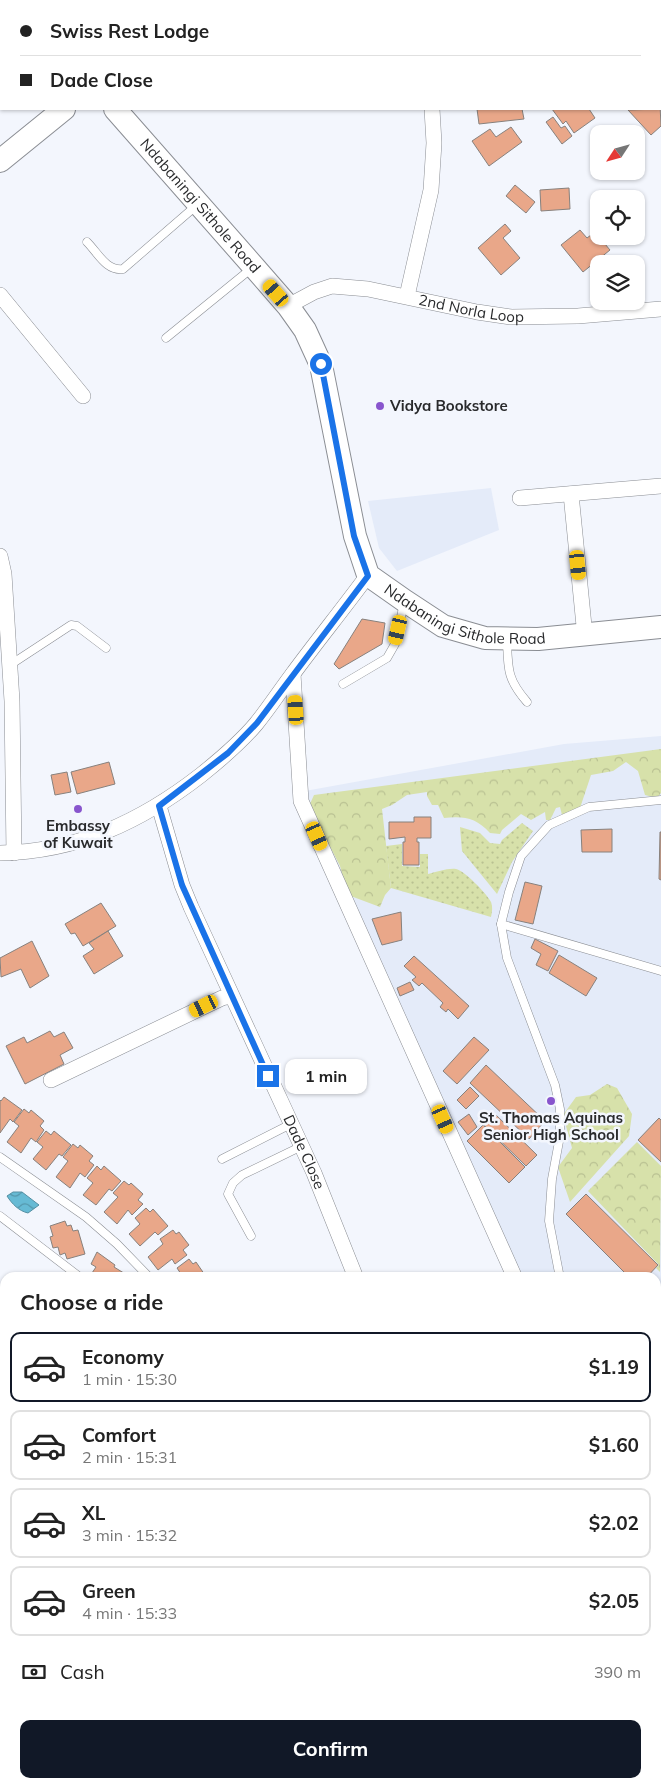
<!DOCTYPE html>
<html lang="en">
<head>
<meta charset="utf-8">
<style>
	body { margin:0; font-family:Mulish,sans-serif; background:#f6f6f6; color:#222; height:100vh; display:flex; flex-direction:column; font-size:19px; white-space:nowrap }
	* { box-sizing:border-box; margin:0 }
	p { font-size:16px; color:#767676 }
	.icon { flex:none; width:28px; height:28px; fill:none; stroke:currentColor; stroke-width:2; stroke-linecap:round; stroke-linejoin:round }
	.map { position:relative; flex:1; overflow:hidden }
	.side { position:absolute; left:0px; top:1272px; width:661px; height:516px; display:flex; flex-direction:column; background:#fff; border-radius:15px 15px 0 0; box-shadow:0 1px 4px #0004 }
	.side>* { flex:none }
	.guide { position:absolute; left:0px; top:0px; width:661px; height:110px; box-shadow:0 1px 4px #0004; display:grid; align-content:center; height:110px; padding:0 20px; background:#fff }
	.needle { width:32px; rotate:234deg }
	.tools { position:absolute; left:590px; top:125px; display:grid; gap:10px }
	.tools a { display:grid; place-items:center; width:55px; height:55px; border-radius:10px; background:#fff; box-shadow:0 1px 4px #0004; font-size:25px }
	.end { position:absolute; width:22px; height:22px; margin:-11px; border:6px solid #1a73e8; background:#fff; box-shadow:0 0 0 2px #fff }
	.from { border-radius:50% }
	.bubble { position:absolute; height:35px; border-radius:10px; background:#fff; box-shadow:0 1px 4px #0004; font-size:16px; font-weight:700; line-height:35px; text-align:center }
	.car { position:absolute; width:15px; height:30px; margin:-15px -8px; border-radius:6px; box-shadow:0 0 4px 1px #0007; background:linear-gradient(#f5c518 24%,#345 0 40%,#f5c518 0 76%,#345 0 86%,#f5c518 0) }
	.guide b { display:flex; align-items:center; gap:18px; height:48px; font-size:19px }
	.guide b+b { border-top:1px solid #e0e0e0 }
	.guide i { width:12px; height:12px; background:#222 }
	ul { padding:0; list-style:none }
	li { display:flex; align-items:center; gap:15px; height:70px; margin:0 10px 8px; padding:0 10px; border:2px solid #e0e0e0; border-radius:10px }
	li div { flex:1 }
	li b { display:block; font-size:19px }
	li em { font-style:normal; font-weight:700 }
	li.active { border-color:#111827 }
	li>.icon { width:45px; height:45px; stroke-width:1.5 }
	h2 { padding:0 20px; font-size:22px; line-height:60px }
	.pay { display:flex; align-items:center; gap:12px; height:55px; padding:0 20px; font-size:19px }
	.pay p { margin-inline-start:auto }
	.cta { display:flex; gap:10px; margin-top:auto; padding:10px 20px }
	.cta a { flex:1; height:58px; border-radius:10px; background:#111827; color:#fff; font-size:20px; font-weight:700; line-height:58px; text-align:center }
	.map>svg:first-child { display:block }
</style>
</head>
<body>
<div class="map">
<svg width="661" height="1788" viewBox="0 0 661 1788">
	<defs>
		<pattern id="grass-dots" width="8" height="8" patternUnits="userSpaceOnUse" patternTransform="scale(1.25)"><rect width="8" height="8" fill="#d7e1aa"/><path d="M2 2h.1M6 6h.1" fill="none" stroke="#b9c192" stroke-width="1.8" stroke-linecap="round"/></pattern>
		<pattern id="forest-crowns" width="20" height="18" patternUnits="userSpaceOnUse" patternTransform="scale(1.25)"><rect width="20" height="18" fill="#d7e1aa"/><path d="M2 6a3 3 0 1 1 6 0M12 15a3 3 0 1 1 6 0" fill="none" stroke="#b9c192"/></pattern>
		<pattern id="water-waves" width="16" height="10" patternUnits="userSpaceOnUse" patternTransform="scale(1.25)"><rect width="16" height="10" fill="#66bad4"/><path d="M0 5q4-4 8 0t8 0" fill="none" stroke="#5497ac"/></pattern>
	</defs>
	<rect width="100%" height="100%" fill="#f3f6fd"/>
	<!-- built -->
	<g fill="#e4ebf9">
		<polygon points="491,488 499,530 397,571 379,548 368,501"/>
		<polygon points="661,736 661,1614 659,1615 656,1609 656,1278 522,1277 308,813 305,791 564,744"/>
	</g>
	<!-- grass -->
	<g fill="url(#grass-dots)">
		<polygon points="522,823 533,831 512,862 497,894 462,851 460,827 480,833 490,843 500,844 502,840"/>
		<path d="M402,844V866L420,867V854H428V874C437,872 447,868 456,869C464,870 487,894 491,902C493,907 492,912 491,917L391,888L386,846Z"/>
	</g>
	<!-- forest -->
	<g fill="url(#forest-crowns)">
		<path d="M661,749V793L657,798L645,795L638,771L626,762L613,771L591,775L577,817L573,816L568,819L562,815L560,807L556,808L550,820H546L545,812L531,820L521,814L502,830L500,834L490,833C476,818 465,816 444,818L438,805H432L427,796V792L407,795L392,805L382,809L391,888L385,895L380,907L348,895L340,866L309,806L314,795Z"/>
		<polygon points="607,1084 617,1088 632,1114 629,1136 570,1202 558,1167 572,1148 563,1115 576,1097 590,1095"/>
		<polygon points="637,1142 661,1166 660,1272 656,1268 659,1265 588,1191"/>
	</g>
	<!-- water -->
	<path fill="url(#water-waves)" stroke="#548fa2" d="M13,1192H22L39,1205L28,1213C19,1211 12,1204 7,1196Z"/>
	<!-- building -->
	<g fill="#e9a789" stroke="#87817d">
		<polygon points="660,105 661,126 651,135 628,110 660,109"/>
		<polygon points="477,109 522,109 524,119 479,124"/>
		<polygon points="552,109 589,109 595,118 574,133 566,121 563,124"/>
		<polygon points="553,117 561,128 565,126 572,136 562,144 546,122"/>
		<polygon points="511,127 522,142 489,166 472,141 490,129 496,137"/>
		<polygon points="515,185 535,202 526,213 506,196"/>
		<polygon points="569,188 570,209 541,211 540,190"/>
		<polygon points="505,224 511,231 503,238 520,258 501,275 478,248"/>
		<polygon points="580,230 587,238 595,232 610,250 583,272 561,245"/>
		<polygon points="362,619 385,623 382,644 339,669 334,664"/>
		<polygon points="109,762 115,784 77,794 71,772"/>
		<polygon points="67,772 71,792 55,795 51,775"/>
		<polygon points="414,817 431,817 431,838 417,838 417,842 419,842 419,865 403,865 403,842 405,842 405,837 389,839 389,822 414,822"/>
		<polygon points="612,829 612,852 582,852 581,830"/>
		<polygon points="660,832 661,832 661,880 659,879"/>
		<polygon points="525,882 542,886 533,924 515,920"/>
		<polygon points="101,903 116,926 83,946 75,933 71,934 65,924"/>
		<polygon points="401,912 402,940 382,945 372,919"/>
		<polygon points="108,931 123,956 94,974 83,956 94,949 89,943"/>
		<polygon points="535,939 558,951 548,971 536,965 541,954 531,948"/>
		<polygon points="32,941 49,976 30,988 21,969 1,977 0,958"/>
		<polygon points="559,955 597,978 586,996 549,973"/>
		<polygon points="414,956 469,1006 458,1019 448,1009 446,1012 440,1007 443,1003 422,983 419,986 412,980 416,977 404,966"/>
		<polygon points="410,982 414,990 400,996 397,988"/>
		<polygon points="50,1031 54,1037 64,1032 73,1048 60,1055 64,1064 25,1084 6,1046 24,1037 27,1043"/>
		<polygon points="474,1037 489,1050 457,1084 443,1071"/>
		<polygon points="486,1065 545,1121 529,1139 470,1083"/>
		<polygon points="470,1087 479,1096 466,1109 457,1100"/>
		<polygon points="4,1097 22,1110 13,1122 10,1119 0,1133 0,1100 1,1101"/>
		<polygon points="24,1109 29,1113 31,1110 44,1121 40,1126 44,1130 36,1142 31,1138 21,1153 7,1142 19,1126 14,1122"/>
		<polygon points="469,1114 477,1127 468,1135 458,1122"/>
		<polygon points="495,1114 537,1155 526,1166 484,1125"/>
		<polygon points="659,1118 661,1120 661,1162 638,1140"/>
		<polygon points="483,1125 525,1167 509,1183 467,1141"/>
		<polygon points="46,1131 51,1135 54,1131 71,1145 62,1156 59,1154 46,1170 33,1159 43,1147 37,1142"/>
		<polygon points="73,1144 78,1148 80,1145 93,1156 89,1161 94,1165 85,1177 80,1173 70,1188 56,1177 68,1161 63,1157"/>
		<polygon points="97,1166 101,1170 104,1166 121,1181 112,1191 109,1189 96,1205 83,1195 93,1183 87,1178"/>
		<polygon points="124,1181 129,1185 131,1183 143,1194 138,1200 143,1204 132,1215 128,1210 117,1224 104,1212 118,1197 113,1193"/>
		<polygon points="586,1194 658,1265 646,1278 630,1278 566,1214"/>
		<polygon points="146,1208 150,1212 153,1209 168,1226 158,1235 155,1232 140,1246 129,1234 140,1224 135,1218"/>
		<polygon points="65,1221 67,1226 71,1225 73,1231 78,1230 85,1254 67,1259 65,1253 60,1255 58,1247 53,1248 50,1237 53,1236 50,1226"/>
		<polygon points="173,1230 176,1234 179,1232 189,1245 183,1250 187,1255 175,1264 172,1259 158,1270 148,1257 163,1244 160,1239"/>
		<polygon points="97,1252 115,1265 114,1267 127,1275 125,1278 99,1278 92,1273 96,1267 91,1264"/>
		<polygon points="189,1259 193,1264 196,1262 207,1278 176,1278 181,1274 177,1268"/>
		<polygon points="661,1669 661,1753 656,1726 656,1671"/>
		<polygon points="513,1784 538,1784 538,1785 527,1788 514,1788"/>
	</g>
	<g fill="none" stroke-linecap="round" stroke-linejoin="round">
		<defs>
			<g id="lane">
				<path d="M87,242C98,253 106,271 123,269L197,205"/>
				<polyline points="166,338 252,268"/>
				<path d="M507,640C508,669 507,679 527,702"/>
				<polyline points="10,665 71,625 77,626 106,648"/>
				<polyline points="343,684 387,658 395,644 404,603"/>
				<polyline points="501,924 661,971"/>
				<polyline points="0,1157 86,1217 117,1244 150,1278"/>
				<polyline points="222,1159 291,1124"/>
				<polyline points="0,1216 81,1278"/>
				<polyline points="251,1236 228,1194 233,1183 242,1175 302,1146"/>
				<polyline points="560,1278 549,1221 552,1179 560,1136 560,1109 555,1085 507,958 501,924 509,892 521,856 549,825 589,807 661,800"/>
				<polyline points="656,1338 661,1331"/>
				<polyline points="656,1473 661,1468"/>
				<polyline points="656,1554 661,1568"/>
				<polyline points="0,1722 5,1722"/>
				<polyline points="583,1784 593,1788"/>
			</g>
			<g id="street">
				<polyline points="420,0 420,1"/>
				<polyline points="660,45 661,45"/>
				<polyline points="0,295 83,396"/>
				<polyline points="407,296 431,190 434,143 432,109"/>
				<path id="s1" d="M288,306L314,292L332,286L368,289L477,312L511,317L578,316L661,309"/>
				<polyline points="571,494 585,636"/>
				<polyline points="520,498 661,486"/>
				<polyline points="0,556 4,574 12,701 14,853"/>
				<polyline points="293,674 301,801 515,1278"/>
				<path id="s2" d="M159,806L182,885L191,907L314,1173L356,1278"/>
				<path d="M0,853C77,852 142,821 201,775C221,759 240,743 256,724C269,708 280,691 292,675C317,641 343,609 368,575"/>
				<polyline points="51,1080 222,998 231,996"/>
				<polyline points="0,1512 5,1513"/>
				<polyline points="656,1622 661,1633"/>
				<polyline points="550,1788 552,1784"/>
			</g>
			<g id="secondary">
				<polyline points="21,0 22,1"/>
				<path id="s3" d="M115,109L254,267L288,306L305,330L321,365L355,536L368,575L405,601L443,626L485,638L538,639L661,627"/>
				<polyline points="0,161 64,109"/>
				<polyline points="0,1309 5,1313"/>
				<polyline points="656,1642 661,1640"/>
				<polyline points="0,1778 5,1778"/>
				<polyline points="39,1784 52,1788"/>
				<polyline points="83,1784 84,1788"/>
				<polyline points="213,1788 213,1784"/>
				<polyline points="263,1788 272,1784"/>
			</g>
		</defs>
		<!-- lane casing -->
		<use href="#lane" stroke="#8a8d93" stroke-width="9"/>
		<!-- street casing -->
		<use href="#street" stroke="#8a8d93" stroke-width="16"/>
		<!-- secondary casing -->
		<use href="#secondary" stroke="#8a8d93" stroke-width="24"/>
		<!-- lane -->
		<use href="#lane" stroke="#fff" stroke-width="8"/>
		<!-- street -->
		<use href="#street" stroke="#fff" stroke-width="15"/>
		<!-- secondary -->
		<use href="#secondary" stroke="#fff" stroke-width="22"/>
	</g>
	<g fill="none" stroke-linecap="round" stroke-linejoin="round">
		<!-- route -->
		<polyline stroke="#1a73e8" stroke-width="6" points="268,1076 182,885 159,806 228,753 257,723 368,576 354,536 321,364"/>
	</g>
	<!-- markers -->
	<g fill="#8855cd" stroke="#f3f6fd" stroke-width="2">
		<circle cx="380" cy="406" r="5"/>
		<circle cx="78" cy="809" r="5"/>
		<circle cx="551" cy="1101" r="5"/>
	</g>
	<g text-anchor="middle" stroke-width="5" stroke-linejoin="round" paint-order="stroke">
		<!-- street labels -->
		<g font-size="15" fill="#292a2c" stroke="#f3f6fd">
			<text dy="5" stroke="none"><textPath href="#s3" startOffset="129">Ndabaningi Sithole Road</textPath></text>
			<text dy="5" stroke="none"><textPath href="#s1" startOffset="190">2nd Norla Loop</textPath></text>
			<text dy="5" stroke="none"><textPath href="#s3" startOffset="654">Ndabaningi Sithole Road</textPath></text>
			<text dy="5" stroke="none"><textPath href="#s2" startOffset="376">Dade Close</textPath></text>
		</g>
		<!-- poi labels -->
		<g font-size="15" font-weight="bold" fill="#292a2c" stroke="#f3f6fd">
			<text x="390" y="411" text-anchor="start">Vidya Bookstore</text>
			<text x="78" y="831">Embassy<tspan x="78" dy="17">of Kuwait</tspan></text>
			<text x="551" y="1123">St. Thomas Aquinas<tspan x="551" dy="17">Senior High School</tspan></text>
		</g>
	</g>
</svg>
<div class="tools">
<a><svg class="needle" viewBox="-14 -14 28 28"><path d="M0-13l5 13h-10z" fill="#e53935"/><path d="M0 13l5-13h-10z" fill="#767676"/></svg></a>
<a><svg class="icon" aria-label="locate" viewBox="0 0 24 24"><circle cx="12" cy="12" r="6"/><path d="M12 2v4M12 18v4M2 12h4M18 12h4"/></svg></a>
<a><svg class="icon" aria-label="layers" viewBox="0 0 24 24"><path d="M12 4l9 5-9 5-9-5zM3 14l9 5 9-5"/></svg></a>
</div>
<i class="end from" style="left:321px;top:364px"></i>
<i class="end" style="left:268px;top:1076px"></i>
<div class="bubble" style="left:285px;top:1059px;width:82px">1 min</div>
<i class="car" style="left:276px;top:293px;rotate:319deg"></i>
<i class="car" style="left:578px;top:565px;rotate:174deg"></i>
<i class="car" style="left:398px;top:630px;rotate:193deg"></i>
<i class="car" style="left:296px;top:710px;rotate:356deg"></i>
<i class="car" style="left:317px;top:836px;rotate:156deg"></i>
<i class="car" style="left:204px;top:1006px;rotate:244deg"></i>
<i class="car" style="left:443px;top:1119px;rotate:156deg"></i>
<div class="guide">
<b><i class="from"></i>Swiss Rest Lodge</b>
<b><i></i>Dade Close</b>
</div>
<section class="side">
<h2>Choose a ride</h2>
<ul>
<li class="active"><svg class="icon" aria-label="car" viewBox="0 0 24 24"><path d="M5 17H2v-5l4-1 3-4h7l3 4 3 1v5h-3M9 17h6M6 11h13"/><circle cx="7" cy="17" r="2"/><circle cx="17" cy="17" r="2"/></svg><div><b>Economy</b><p>1 min · 15:30</p></div><em>$1.19</em></li>
<li><svg class="icon" aria-label="car" viewBox="0 0 24 24"><path d="M5 17H2v-5l4-1 3-4h7l3 4 3 1v5h-3M9 17h6M6 11h13"/><circle cx="7" cy="17" r="2"/><circle cx="17" cy="17" r="2"/></svg><div><b>Comfort</b><p>2 min · 15:31</p></div><em>$1.60</em></li>
<li><svg class="icon" aria-label="car" viewBox="0 0 24 24"><path d="M5 17H2v-5l4-1 3-4h7l3 4 3 1v5h-3M9 17h6M6 11h13"/><circle cx="7" cy="17" r="2"/><circle cx="17" cy="17" r="2"/></svg><div><b>XL</b><p>3 min · 15:32</p></div><em>$2.02</em></li>
<li><svg class="icon" aria-label="car" viewBox="0 0 24 24"><path d="M5 17H2v-5l4-1 3-4h7l3 4 3 1v5h-3M9 17h6M6 11h13"/><circle cx="7" cy="17" r="2"/><circle cx="17" cy="17" r="2"/></svg><div><b>Green</b><p>4 min · 15:33</p></div><em>$2.05</em></li>
</ul>
<div class="pay"><svg class="icon" aria-label="cash" viewBox="0 0 24 24"><path d="M3 7h18v10H3z"/><circle cx="12" cy="12" r="2"/></svg>Cash<p>390 m</p></div>
<div class="cta"><a>Confirm</a></div>
</section>
</div>
</body>
</html>
